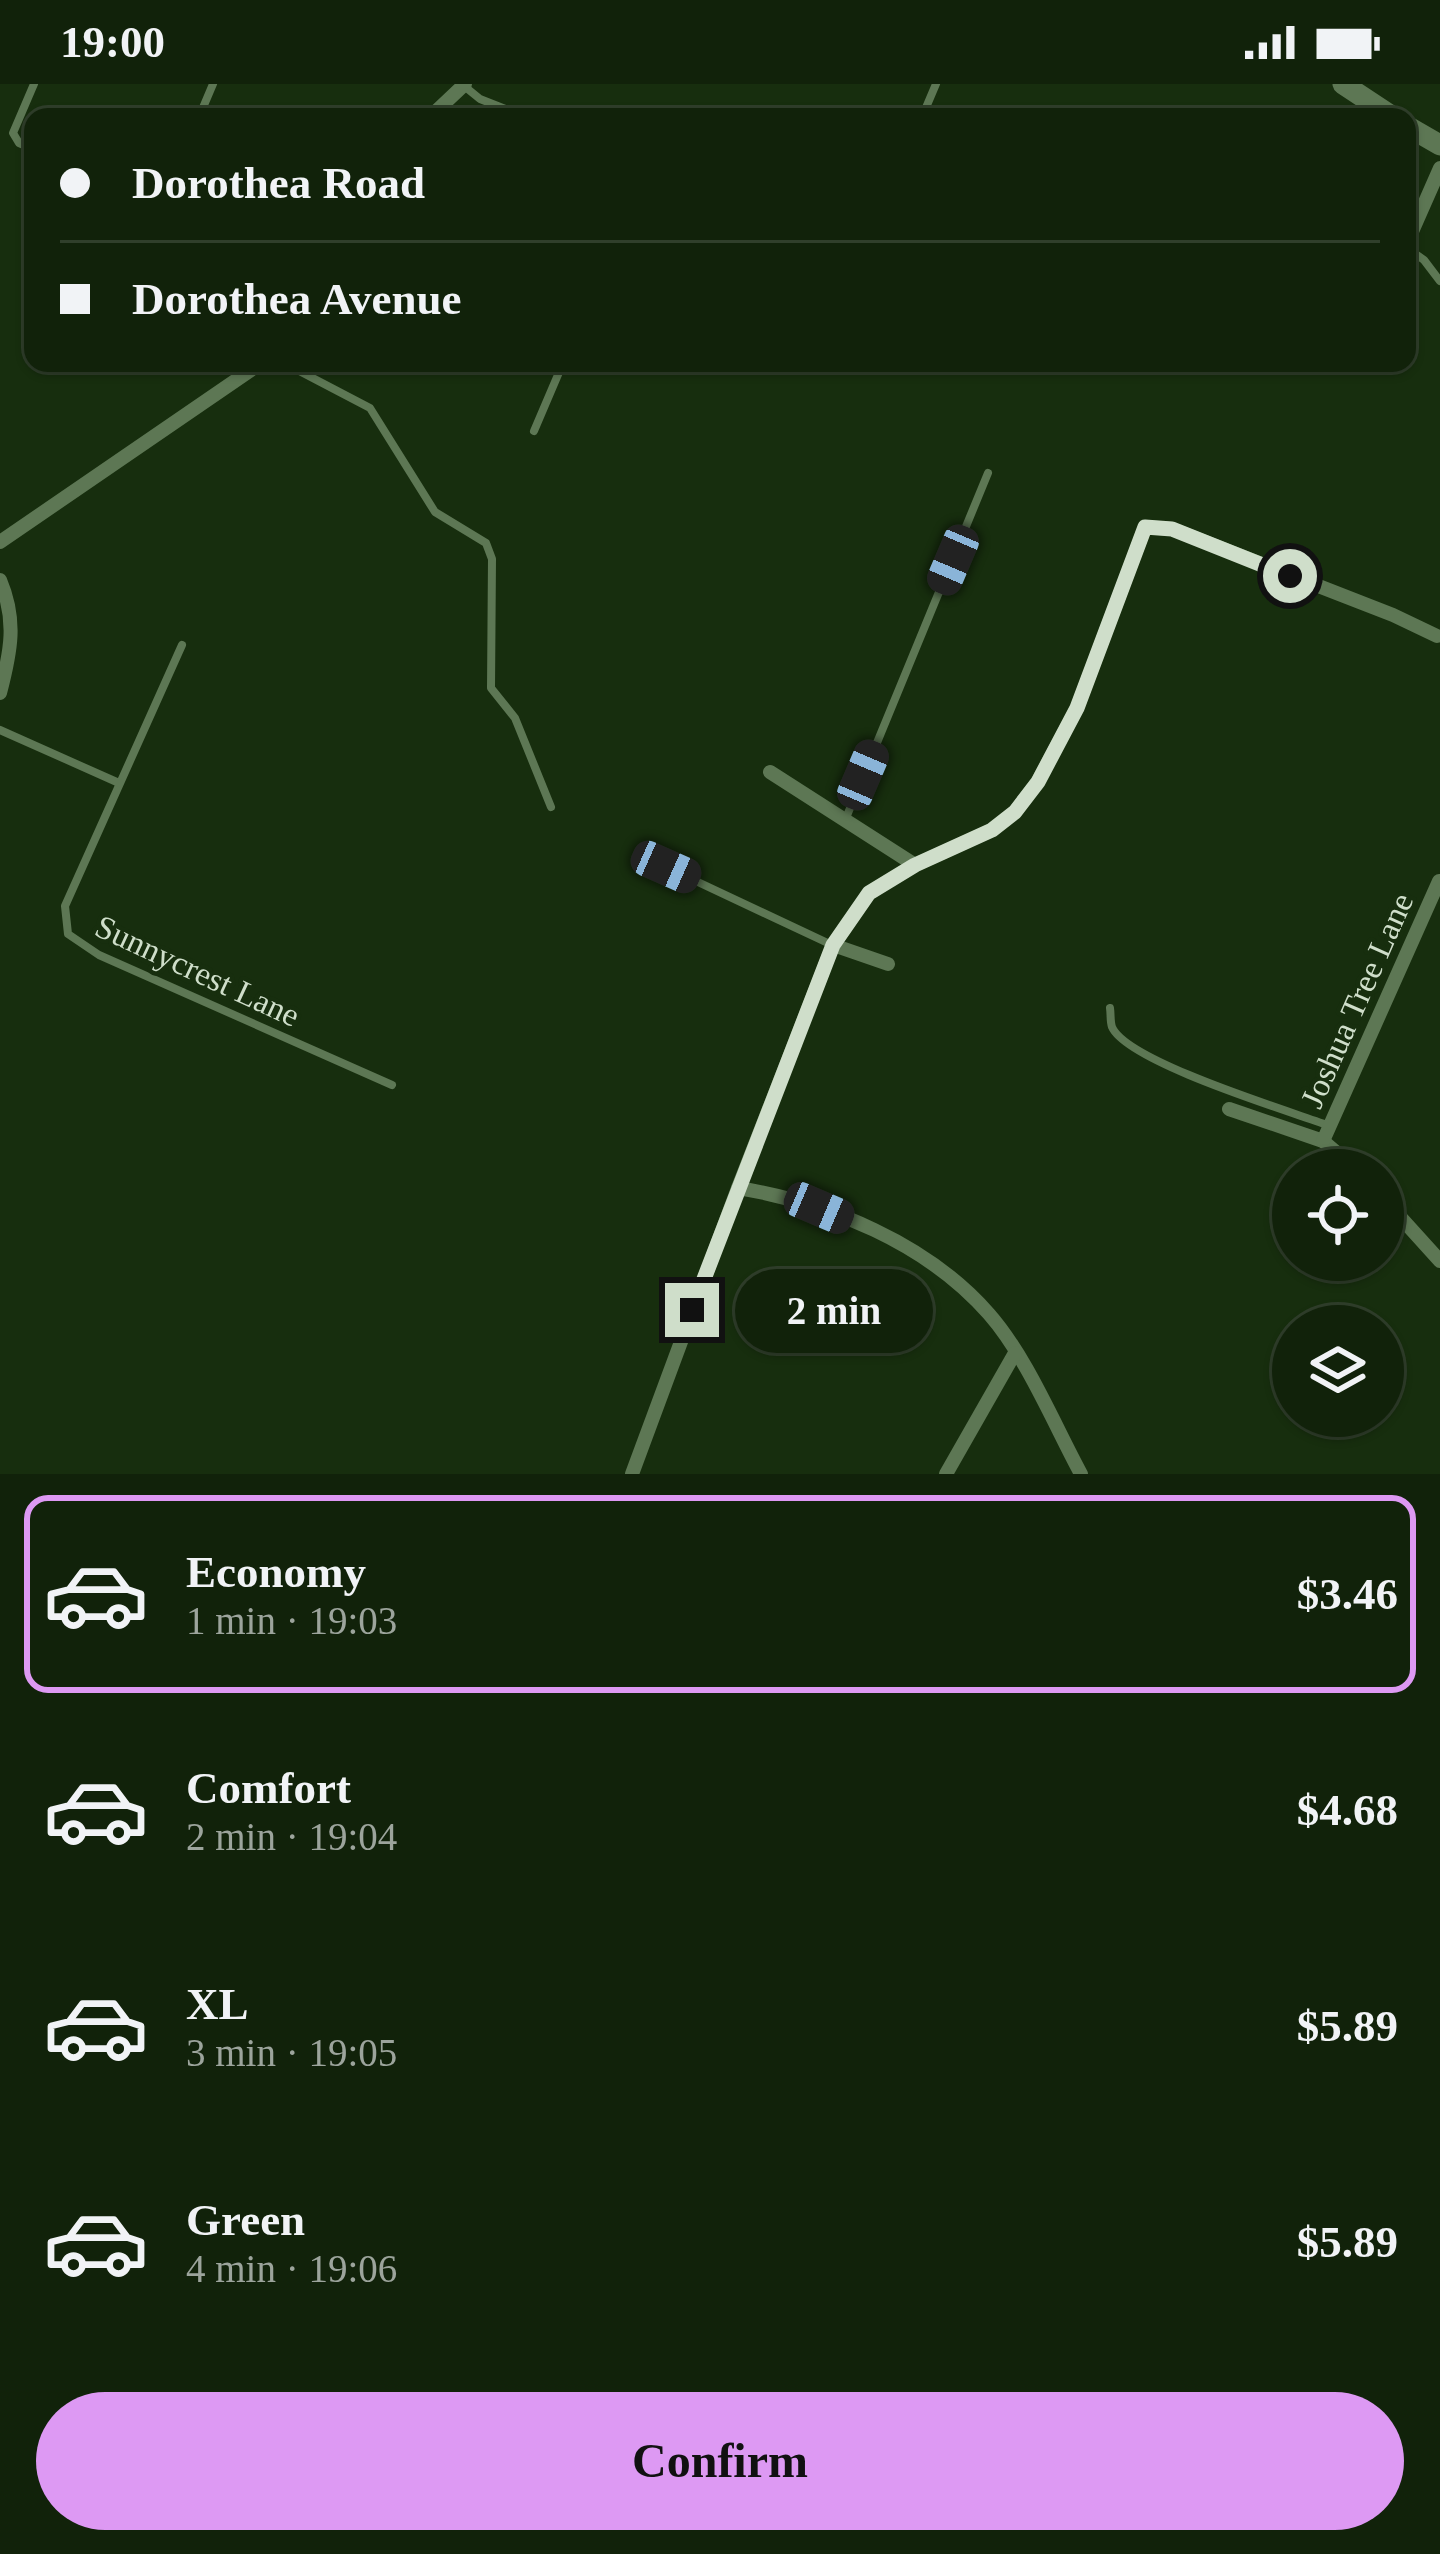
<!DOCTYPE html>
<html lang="en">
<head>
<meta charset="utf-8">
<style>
	body { margin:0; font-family:Georgia,serif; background:#1e2f18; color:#f1f3f6; height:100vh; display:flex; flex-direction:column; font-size:45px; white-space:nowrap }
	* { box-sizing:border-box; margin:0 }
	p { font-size:39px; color:#9ca49c }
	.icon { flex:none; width:66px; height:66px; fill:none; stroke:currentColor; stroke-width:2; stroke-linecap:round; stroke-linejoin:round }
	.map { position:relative; height:1390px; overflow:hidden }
	.drawer { display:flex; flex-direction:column; background:#11220a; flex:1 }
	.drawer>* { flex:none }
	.banner { position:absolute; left:24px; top:24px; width:1392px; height:264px; border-radius:24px; box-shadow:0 3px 9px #0004,0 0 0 3px #303f2b; display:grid; align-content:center; height:264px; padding:0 36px; background:#11220a }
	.buttons { position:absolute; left:1272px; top:1065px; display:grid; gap:24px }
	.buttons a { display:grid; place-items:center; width:132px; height:132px; border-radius:50%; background:#11220a; box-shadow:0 3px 9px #0004,0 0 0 3px #303f2b; font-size:60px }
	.end { position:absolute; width:54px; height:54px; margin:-27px; border:15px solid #cfdeca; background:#111; box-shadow:0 0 0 6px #111 }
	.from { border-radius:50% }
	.bubble { position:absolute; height:84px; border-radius:42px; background:#11220a; box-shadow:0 3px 9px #0004,0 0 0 3px #303f2b; font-size:39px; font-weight:700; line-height:84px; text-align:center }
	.car { position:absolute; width:36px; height:72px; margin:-36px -18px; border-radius:15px; box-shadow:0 0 9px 3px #0007; background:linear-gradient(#222 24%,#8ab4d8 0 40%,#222 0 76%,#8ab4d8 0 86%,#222 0) }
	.banner b { display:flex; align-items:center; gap:42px; height:114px; font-size:45px }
	.banner b+b { border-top:3px solid #303f2b }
	.banner i { width:30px; height:30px; background:#f1f3f6 }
	ul { padding:21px 0 0; list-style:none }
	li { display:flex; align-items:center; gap:36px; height:198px; margin:0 24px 18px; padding:0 12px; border:6px solid transparent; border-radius:24px }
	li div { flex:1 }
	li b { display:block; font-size:45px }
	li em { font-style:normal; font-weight:700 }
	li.active { border-color:#dd99f3 }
	li>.icon { width:108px; height:108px; stroke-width:1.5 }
	.button { display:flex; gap:24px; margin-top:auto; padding:24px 36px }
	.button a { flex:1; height:138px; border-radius:72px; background:#dd99f3; color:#111; font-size:48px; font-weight:700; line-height:138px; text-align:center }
	.status { display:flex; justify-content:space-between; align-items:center; height:84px; padding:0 60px; background:#11220a; direction:ltr }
	.status svg { height:33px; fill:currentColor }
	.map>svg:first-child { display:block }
</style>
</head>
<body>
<div class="status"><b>19:00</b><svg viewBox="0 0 49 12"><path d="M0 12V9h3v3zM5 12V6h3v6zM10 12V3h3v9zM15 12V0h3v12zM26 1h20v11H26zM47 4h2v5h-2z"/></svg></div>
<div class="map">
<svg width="1440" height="1390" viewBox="0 0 1440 1390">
	<rect width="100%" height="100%" fill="#172e0e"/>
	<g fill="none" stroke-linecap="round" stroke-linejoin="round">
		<!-- service -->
		<g stroke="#5d7754" stroke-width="8">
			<polyline points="464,2 480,15 526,33"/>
			<polyline points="199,33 213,0"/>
			<polyline points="922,33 936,0"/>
			<polyline points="33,65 19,59 13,49 34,0"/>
			<polyline points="1407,164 1424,176 1440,197"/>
			<polyline points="284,279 370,324 435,428 486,459 492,475 491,604 515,634 551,723"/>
			<polyline points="534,347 563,279"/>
			<polyline points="182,561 65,822 68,850 99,871 392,1001"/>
			<polyline points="0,646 119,699"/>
			<polyline points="846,734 988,389"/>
			<polyline points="666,783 832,861"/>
			<path d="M1110,924C1111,931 1110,937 1112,943C1127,978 1289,1027 1330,1042"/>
		</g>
		<!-- minor -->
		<g stroke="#5d7754" stroke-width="14">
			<polyline points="430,33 465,0"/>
			<polyline points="1407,159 1440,84"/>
			<polyline points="0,458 261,279"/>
			<path d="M0,496C17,536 11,567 0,609"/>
			<polyline points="770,688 915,781"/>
			<polyline points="833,861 888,880"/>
			<polyline points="1229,1025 1323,1057 1357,1086"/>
			<polyline points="1323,1057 1439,797"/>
			<path d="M738,1104C829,1119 927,1159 989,1230C1026,1272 1054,1340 1081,1390"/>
			<polyline points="1383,1114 1440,1177"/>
			<polyline points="632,1390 738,1104 833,861 869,809 915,781 992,746 1015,728 1038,697 1077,624 1145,443 1172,445 1393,531 1437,552"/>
			<polyline points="946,1390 1015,1269"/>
		</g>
		<!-- secondary -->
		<g stroke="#5d7754" stroke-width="21">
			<polyline points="1343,0 1393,33"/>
			<polyline points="1407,42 1440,61"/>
		</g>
	</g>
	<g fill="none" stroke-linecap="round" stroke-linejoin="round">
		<!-- route -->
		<polyline stroke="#cfdeca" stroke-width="15" points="692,1226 833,861 869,809 915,781 992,746 1015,728 1038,698 1077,624 1145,443 1172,445 1290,492"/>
	</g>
	<g text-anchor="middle" stroke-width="9" stroke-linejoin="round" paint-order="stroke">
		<!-- street labels -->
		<g font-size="33" fill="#cfdeca" stroke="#172e0e">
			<text transform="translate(198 886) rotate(25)" y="12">Sunnycrest Lane</text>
			<text transform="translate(1356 916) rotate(-66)" y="12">Joshua Tree Lane</text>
		</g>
	</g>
</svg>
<div class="buttons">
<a><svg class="icon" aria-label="locate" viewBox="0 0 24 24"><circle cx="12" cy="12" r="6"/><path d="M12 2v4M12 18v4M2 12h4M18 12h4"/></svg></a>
<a><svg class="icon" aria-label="layers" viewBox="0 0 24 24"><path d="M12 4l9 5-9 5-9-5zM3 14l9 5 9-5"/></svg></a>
</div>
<i class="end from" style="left:1290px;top:492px"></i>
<i class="end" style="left:692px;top:1226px"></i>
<div class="bubble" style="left:735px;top:1185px;width:198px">2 min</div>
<i class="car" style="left:953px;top:476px;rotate:203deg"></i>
<i class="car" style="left:863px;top:691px;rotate:23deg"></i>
<i class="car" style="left:666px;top:783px;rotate:114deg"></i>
<i class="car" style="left:819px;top:1124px;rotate:113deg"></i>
<div class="banner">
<b><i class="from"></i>Dorothea Road</b>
<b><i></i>Dorothea Avenue</b>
</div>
</div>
<section class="drawer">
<ul>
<li class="active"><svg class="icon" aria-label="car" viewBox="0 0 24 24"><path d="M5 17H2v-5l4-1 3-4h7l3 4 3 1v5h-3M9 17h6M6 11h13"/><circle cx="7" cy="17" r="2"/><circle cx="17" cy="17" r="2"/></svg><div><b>Economy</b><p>1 min · 19:03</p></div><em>$3.46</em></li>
<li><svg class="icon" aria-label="car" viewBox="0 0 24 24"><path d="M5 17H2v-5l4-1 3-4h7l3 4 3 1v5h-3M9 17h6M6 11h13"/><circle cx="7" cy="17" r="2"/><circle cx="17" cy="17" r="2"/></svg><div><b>Comfort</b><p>2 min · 19:04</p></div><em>$4.68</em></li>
<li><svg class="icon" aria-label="car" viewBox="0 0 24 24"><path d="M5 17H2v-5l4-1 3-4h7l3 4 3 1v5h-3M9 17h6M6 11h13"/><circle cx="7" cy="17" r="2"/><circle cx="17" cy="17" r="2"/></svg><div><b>XL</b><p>3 min · 19:05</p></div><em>$5.89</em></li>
<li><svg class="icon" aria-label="car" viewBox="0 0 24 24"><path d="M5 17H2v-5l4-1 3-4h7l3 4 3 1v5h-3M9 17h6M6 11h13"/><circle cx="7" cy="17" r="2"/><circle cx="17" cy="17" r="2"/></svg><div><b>Green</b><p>4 min · 19:06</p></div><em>$5.89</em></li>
</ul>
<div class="button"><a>Confirm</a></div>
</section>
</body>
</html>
